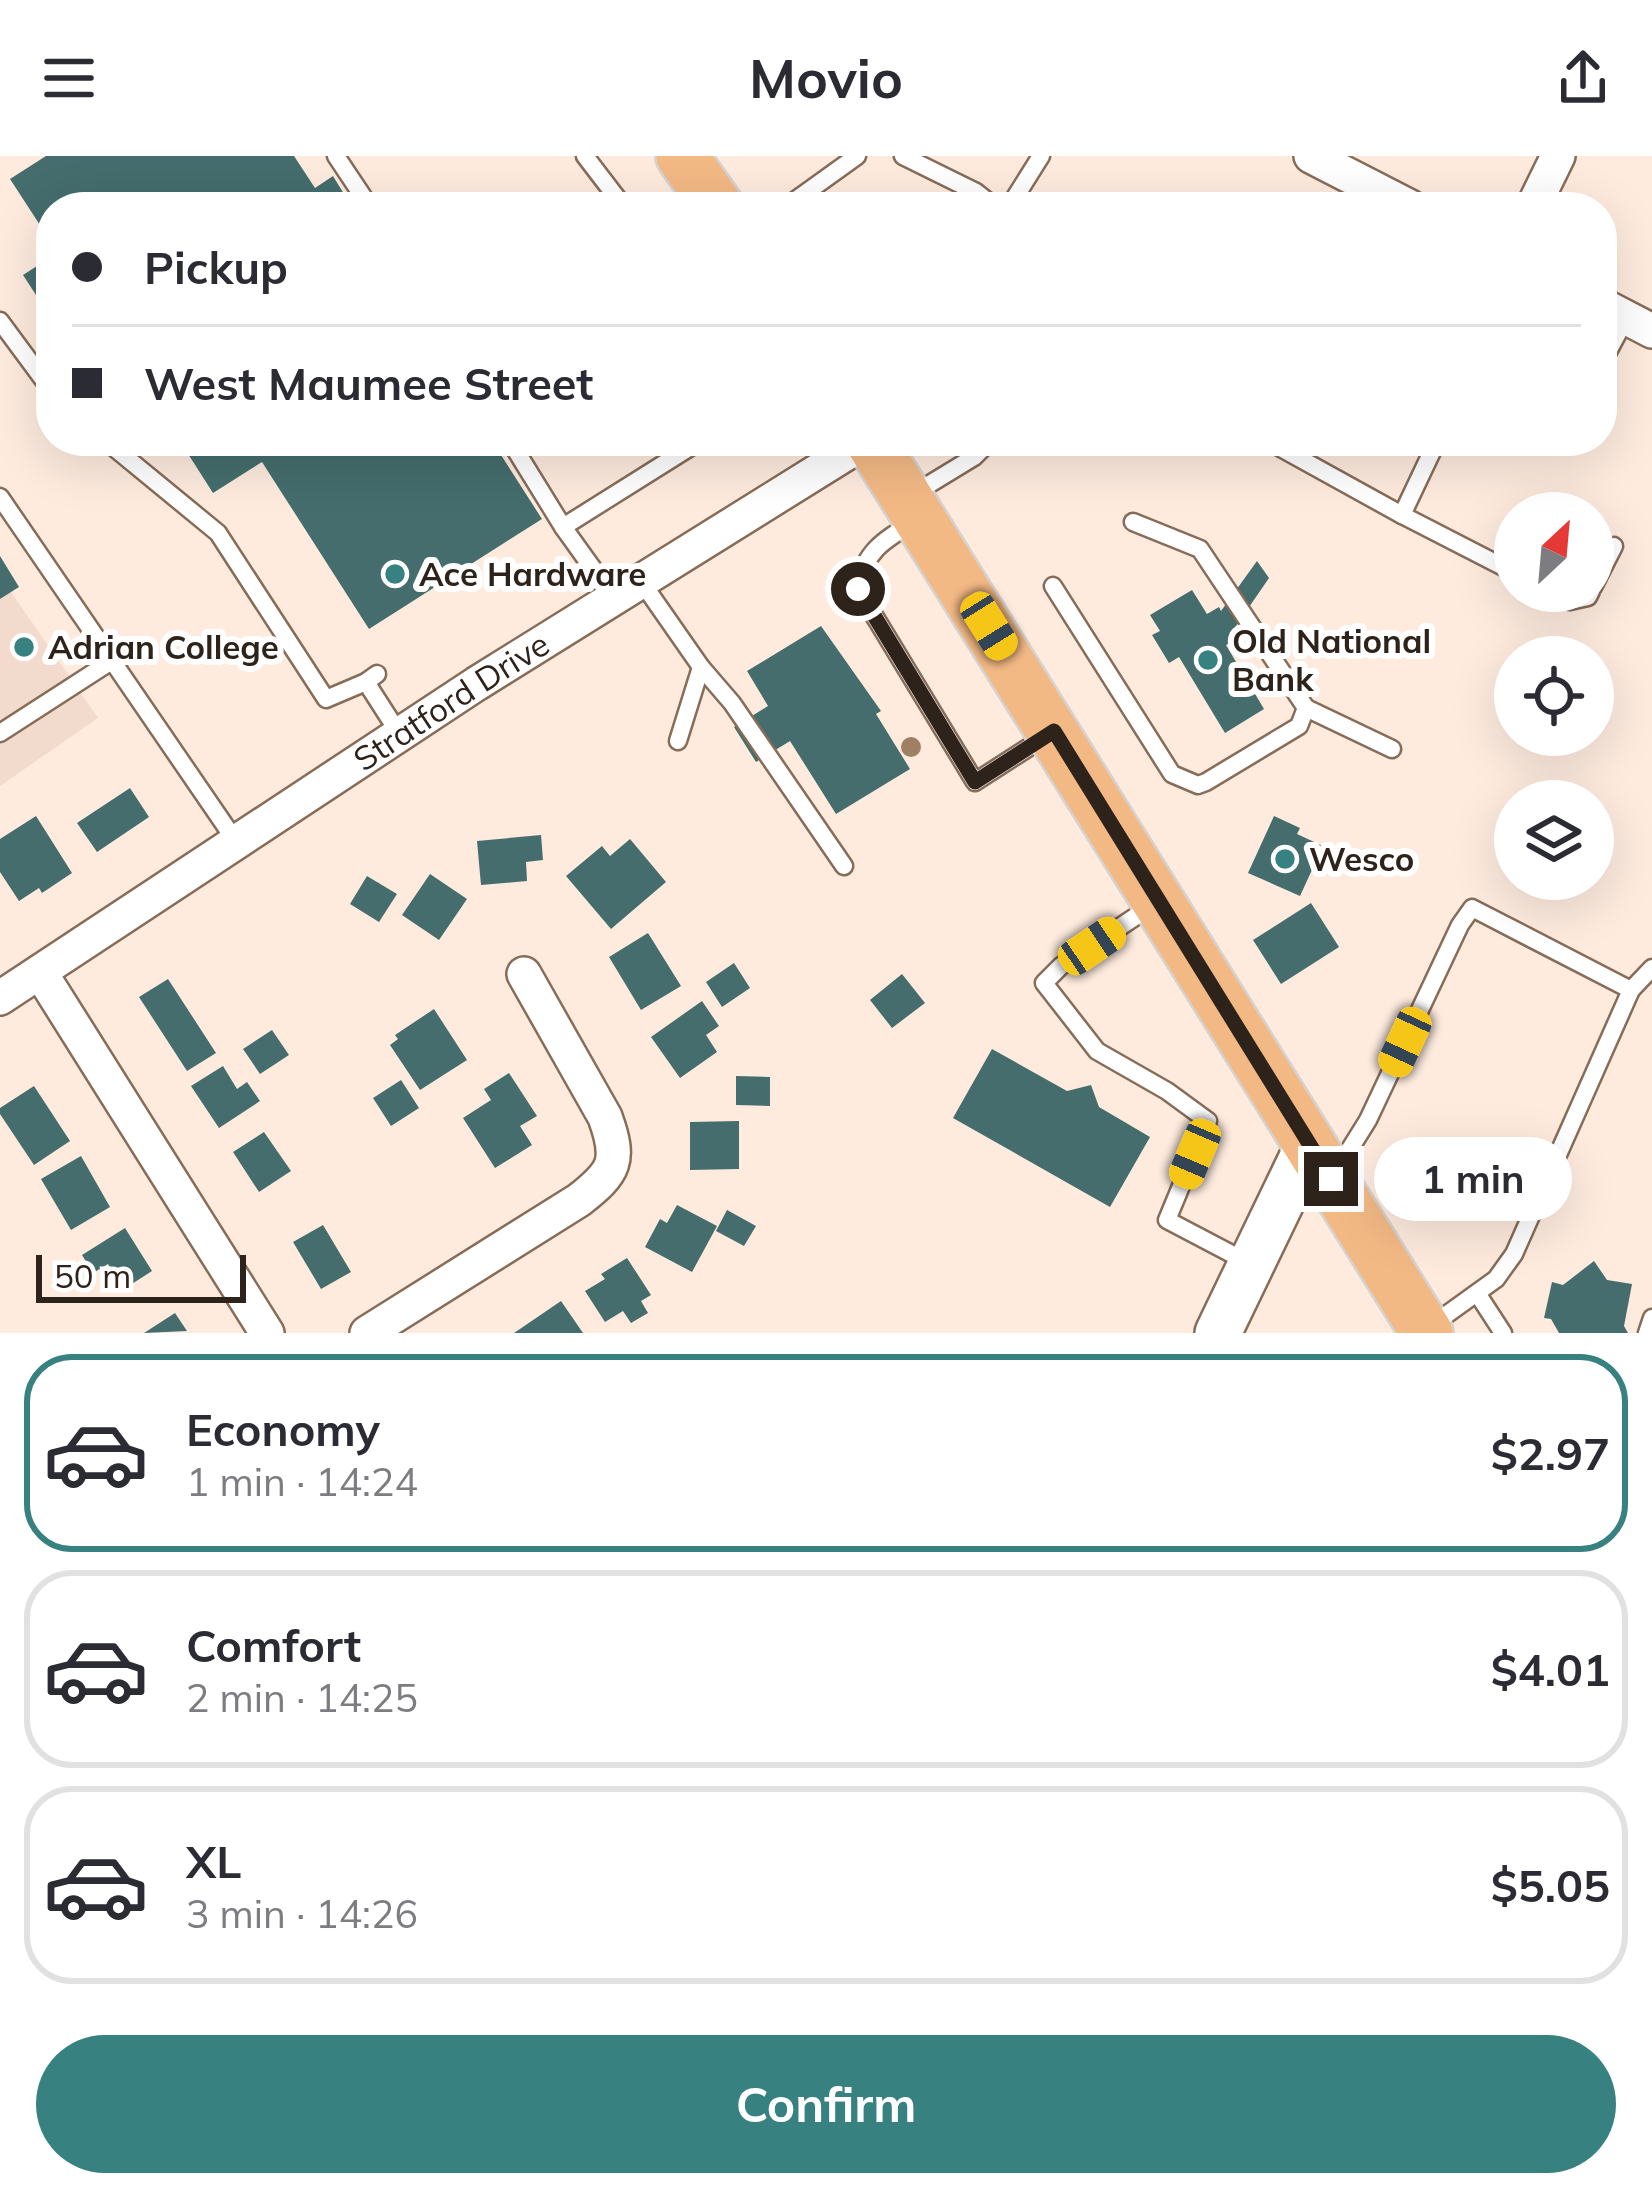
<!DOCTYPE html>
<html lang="en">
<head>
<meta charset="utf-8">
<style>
	body { margin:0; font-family:Mulish,sans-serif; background:#f2f2f3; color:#2b2b33; height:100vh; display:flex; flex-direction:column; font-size:45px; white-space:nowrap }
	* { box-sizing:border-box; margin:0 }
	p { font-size:39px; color:#7c7c81 }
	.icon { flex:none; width:66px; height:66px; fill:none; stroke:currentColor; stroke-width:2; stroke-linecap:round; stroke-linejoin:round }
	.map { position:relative; height:1177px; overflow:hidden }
	.sheet { display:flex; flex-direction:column; background:#fff; flex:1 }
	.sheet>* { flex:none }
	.top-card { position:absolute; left:36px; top:36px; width:1581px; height:264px; border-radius:48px; box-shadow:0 12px 48px #0002; display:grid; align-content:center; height:264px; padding:0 36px; background:#fff }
	.needle { width:78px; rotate:26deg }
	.tools { position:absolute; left:1494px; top:336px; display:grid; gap:24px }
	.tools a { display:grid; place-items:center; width:120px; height:120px; border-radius:50%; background:#fff; box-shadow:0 12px 48px #0002; font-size:60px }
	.scale { position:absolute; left:36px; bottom:30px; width:210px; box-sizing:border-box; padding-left:12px; border:6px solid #2e231a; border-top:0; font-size:33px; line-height:42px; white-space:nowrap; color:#2e231a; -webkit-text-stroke:9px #fff; paint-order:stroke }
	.end { position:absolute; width:54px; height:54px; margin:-27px; border:15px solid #2e231a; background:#fff; box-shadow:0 0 0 6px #fff }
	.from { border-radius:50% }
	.bubble { position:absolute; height:84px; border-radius:42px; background:#fff; box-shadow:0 12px 48px #0002; font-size:39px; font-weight:700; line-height:84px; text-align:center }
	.car { position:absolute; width:36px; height:72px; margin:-36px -18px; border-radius:15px; box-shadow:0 0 9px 3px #0007; background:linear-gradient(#f5c518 24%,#345 0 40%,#f5c518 0 76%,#345 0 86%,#f5c518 0) }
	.top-card b { display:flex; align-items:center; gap:42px; height:114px; font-size:45px }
	.top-card b+b { border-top:3px solid #e1e1e2 }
	.top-card i { width:30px; height:30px; background:#2b2b33 }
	ul { padding:21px 0 0; list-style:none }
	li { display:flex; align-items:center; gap:36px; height:198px; margin:0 24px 18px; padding:0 12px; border:6px solid #e1e1e2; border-radius:48px }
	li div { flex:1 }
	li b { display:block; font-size:45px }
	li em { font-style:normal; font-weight:700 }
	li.selected { border-color:#388181 }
	li>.icon { width:108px; height:108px; stroke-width:1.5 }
	.action { display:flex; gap:24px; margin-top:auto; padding:24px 36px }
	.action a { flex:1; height:138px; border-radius:72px; background:#388181; color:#fff; font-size:48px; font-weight:700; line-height:138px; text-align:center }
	header { display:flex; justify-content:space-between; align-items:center; height:156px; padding:0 36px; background:#fff; font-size:54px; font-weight:700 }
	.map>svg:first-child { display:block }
</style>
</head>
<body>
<header><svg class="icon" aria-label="menu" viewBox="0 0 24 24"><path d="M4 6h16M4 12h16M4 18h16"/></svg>Movio<svg class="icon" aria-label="share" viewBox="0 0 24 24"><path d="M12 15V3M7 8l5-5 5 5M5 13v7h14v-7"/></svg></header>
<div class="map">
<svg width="1652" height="1177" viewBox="0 0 1652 1177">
	<rect width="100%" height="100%" fill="#feebde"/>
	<!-- built -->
	<polygon fill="#f2dbcc" points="0,420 98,562 0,630"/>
	<!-- building -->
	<g fill="#456d6d">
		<polygon points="46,0 294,0 315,32 333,20 352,51 51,51 51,86 10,23"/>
		<polygon points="51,101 51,162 23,119"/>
		<polygon points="159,285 492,285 542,363 369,473 262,306 213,337 183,290 168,299"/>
		<polygon points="0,400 19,431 0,443"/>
		<polygon points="1257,405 1269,422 1234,473 1239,482 1226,489 1264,553 1225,577 1179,501 1169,507 1152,479 1160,475 1150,459 1192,434 1207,458 1219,451 1221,455"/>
		<polygon points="821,470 881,555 876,558 910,613 836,658 790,585 756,606 734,571 768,550 747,515"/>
		<polygon points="130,632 149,661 97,696 77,667"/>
		<polygon points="36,660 72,717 42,737 39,732 19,745 0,716 0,683"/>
		<polygon points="1274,660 1300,672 1297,678 1323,690 1300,740 1248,717"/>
		<polygon points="541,679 543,704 526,706 527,725 481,729 477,685"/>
		<polygon points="630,683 666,726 611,773 566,720 602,690 610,700"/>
		<polygon points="430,718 467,743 439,784 402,759"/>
		<polygon points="367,720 397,738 379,766 350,748"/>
		<polygon points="1311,747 1339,791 1281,828 1253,784"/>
		<polygon points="648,777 681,830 641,854 609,801"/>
		<polygon points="734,807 750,832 722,851 706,826"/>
		<polygon points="902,818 925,847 892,872 870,844"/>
		<polygon points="168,823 216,897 187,915 139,841"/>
		<polygon points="702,845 719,870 706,879 717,896 680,922 651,881"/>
		<polygon points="434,853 467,904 420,934 390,889 398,883 395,879"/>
		<polygon points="272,874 289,899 260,918 243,893"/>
		<polygon points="992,893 1067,935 1091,929 1099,951 1150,981 1110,1051 953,962"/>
		<polygon points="223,910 237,933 247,926 260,945 219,972 191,930"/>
		<polygon points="509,917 537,960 520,970 532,989 495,1012 463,962 491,944 484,933"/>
		<polygon points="736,920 770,921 770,950 736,949"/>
		<polygon points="401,924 419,952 391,970 373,942"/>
		<polygon points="34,930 70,985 34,1009 0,958 0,952"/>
		<polygon points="739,965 739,1013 690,1014 690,966"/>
		<polygon points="264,976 291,1015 259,1036 233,996"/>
		<polygon points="81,1000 110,1051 71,1074 41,1023"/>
		<polygon points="677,1049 717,1070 692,1116 645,1091 660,1063 667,1067"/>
		<polygon points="727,1054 756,1070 744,1090 716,1075"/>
		<polygon points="323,1069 351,1116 321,1133 293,1086"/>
		<polygon points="125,1072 152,1115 124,1133 108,1108 93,1117 82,1099"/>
		<polygon points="627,1102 651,1139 641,1145 648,1157 631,1167 623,1155 605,1166 585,1135 605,1123 601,1118"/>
		<polygon points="1594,1105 1607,1124 1632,1128 1624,1170 1628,1177 1559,1177 1551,1163 1544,1162 1552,1126 1563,1129"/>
		<polygon points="561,1145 583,1177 514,1177"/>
		<polygon points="175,1157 187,1175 144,1177"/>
	</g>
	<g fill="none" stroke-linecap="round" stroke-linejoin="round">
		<defs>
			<g id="lane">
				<polyline points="336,0 370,51"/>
				<polyline points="585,0 624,51"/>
				<polyline points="903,0 976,36 995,51"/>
				<polyline points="786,51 857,0"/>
				<polyline points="1009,51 1041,0"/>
				<polyline points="0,165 51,234"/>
				<polyline points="1602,207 1626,162"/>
				<polyline points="106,285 218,377 326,543 366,526"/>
				<polyline points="510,285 563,371 700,285"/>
				<polyline points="1268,285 1402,359"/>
				<polyline points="1437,285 1402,359 1515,417"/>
				<polyline points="910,340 974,301 990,285"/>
				<polyline points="0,341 237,687"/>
				<path d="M914,366C884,384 863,396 858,433L975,626L1048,579"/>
				<polyline points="563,371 614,442"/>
				<polyline points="641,425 701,511 678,585"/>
				<polyline points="1053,430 1172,618 1198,629 1206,626 1299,570 1306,552 1200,393 1133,366"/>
				<polyline points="1593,431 1614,390"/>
				<polyline points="1550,435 1570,445 1588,441 1591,435"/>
				<polyline points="701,511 732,547 844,710"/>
				<polyline points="377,518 366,526 400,579"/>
				<polyline points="1306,552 1392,593"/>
				<polyline points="0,577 113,504"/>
				<polyline points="1153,749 1061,810 1044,827 1097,895 1167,935 1208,965 1167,1064 1247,1106"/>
				<polyline points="1631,834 1652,812"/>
				<polyline points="1335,1017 1368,964 1460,769 1472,752 1631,834 1514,1098 1496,1123 1428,1172"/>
				<polyline points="1477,1137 1503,1177"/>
				<polyline points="1647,1177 1652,1162"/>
			</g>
			<g id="street">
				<polyline points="1311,0 1410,51"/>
				<polyline points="1533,51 1558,0"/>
				<polyline points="1602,149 1652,175"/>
				<polyline points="40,816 267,1177"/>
				<path id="s1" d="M0,842L476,528L866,285"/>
				<path d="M367,1177L579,1044C615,1016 621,1005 605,961L524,818"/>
			</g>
			<polyline id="secondary" points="1218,1177 1309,988"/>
			<g id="primary">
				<polyline points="682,0 718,51"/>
				<polyline points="871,285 1427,1177"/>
			</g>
		</defs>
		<!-- lane casing -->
		<use href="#lane" stroke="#876c58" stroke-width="21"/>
		<!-- street casing -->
		<use href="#street" stroke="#876c58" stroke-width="38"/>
		<!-- secondary casing -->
		<use href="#secondary" stroke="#876c58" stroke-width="50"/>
		<!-- primary casing -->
		<use href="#primary" stroke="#d5d3d1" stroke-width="56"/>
		<!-- lane -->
		<use href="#lane" stroke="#fff" stroke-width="16"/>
		<!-- street -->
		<use href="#street" stroke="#fff" stroke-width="33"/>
		<!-- secondary -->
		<use href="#secondary" stroke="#fff" stroke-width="45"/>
		<!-- primary -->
		<use href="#primary" stroke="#f3b985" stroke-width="51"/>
	</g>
	<!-- trees -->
	<circle fill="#9f8064" cx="911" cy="591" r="10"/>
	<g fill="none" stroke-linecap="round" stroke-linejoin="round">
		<!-- route -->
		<polyline stroke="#2e231a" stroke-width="15" points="858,433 975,626 1054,575 1331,1023"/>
	</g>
	<!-- markers -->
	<g fill="#388181" stroke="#fff" stroke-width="4.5">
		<circle cx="395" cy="418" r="12"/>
		<circle cx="24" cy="491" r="12"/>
		<circle cx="1208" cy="504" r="12"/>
		<circle cx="1285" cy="703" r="12"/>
	</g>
	<g text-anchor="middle" stroke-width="12" stroke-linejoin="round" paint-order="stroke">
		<!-- poi labels -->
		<g font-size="33" font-weight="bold" fill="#2e231a" stroke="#fff" text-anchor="start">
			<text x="419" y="430">Ace Hardware</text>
			<text x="1232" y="497">Old National<tspan x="1232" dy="38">Bank</tspan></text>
			<text x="48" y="503">Adrian College</text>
			<text x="1309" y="715">Wesco</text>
		</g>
		<!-- street labels -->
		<g font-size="33" fill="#2e231a" stroke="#fff">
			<text dy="12" stroke="none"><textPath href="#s1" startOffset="540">Stratford Drive</textPath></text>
		</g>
	</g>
</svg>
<div class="tools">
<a><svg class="needle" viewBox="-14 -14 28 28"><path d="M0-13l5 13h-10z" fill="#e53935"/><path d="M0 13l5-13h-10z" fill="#7c7c81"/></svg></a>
<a><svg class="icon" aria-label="locate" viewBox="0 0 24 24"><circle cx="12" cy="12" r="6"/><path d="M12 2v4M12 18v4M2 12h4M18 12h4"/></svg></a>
<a><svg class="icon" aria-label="layers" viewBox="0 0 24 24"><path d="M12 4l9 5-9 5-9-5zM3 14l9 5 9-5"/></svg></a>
</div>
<div class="scale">50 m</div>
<i class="end from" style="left:858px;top:433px"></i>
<i class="end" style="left:1331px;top:1023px"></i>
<div class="bubble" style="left:1374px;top:981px;width:198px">1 min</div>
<i class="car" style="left:989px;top:470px;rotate:148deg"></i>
<i class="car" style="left:1092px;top:790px;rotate:56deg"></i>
<i class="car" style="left:1405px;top:886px;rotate:205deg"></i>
<i class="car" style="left:1195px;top:998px;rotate:203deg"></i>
<div class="top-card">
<b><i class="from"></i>Pickup</b>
<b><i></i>West Maumee Street</b>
</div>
</div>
<section class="sheet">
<ul>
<li class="selected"><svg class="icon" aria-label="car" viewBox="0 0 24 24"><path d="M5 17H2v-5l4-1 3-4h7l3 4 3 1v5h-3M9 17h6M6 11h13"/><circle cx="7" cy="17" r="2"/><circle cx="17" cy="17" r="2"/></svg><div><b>Economy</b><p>1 min · 14:24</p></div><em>$2.97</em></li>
<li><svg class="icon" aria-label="car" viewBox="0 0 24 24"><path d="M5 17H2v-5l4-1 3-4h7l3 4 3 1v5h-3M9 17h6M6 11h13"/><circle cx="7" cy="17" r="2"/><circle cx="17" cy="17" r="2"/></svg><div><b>Comfort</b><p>2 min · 14:25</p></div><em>$4.01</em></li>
<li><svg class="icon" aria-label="car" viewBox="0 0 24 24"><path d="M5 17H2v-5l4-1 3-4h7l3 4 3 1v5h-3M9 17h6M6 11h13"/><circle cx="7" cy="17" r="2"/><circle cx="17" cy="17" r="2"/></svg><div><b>XL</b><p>3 min · 14:26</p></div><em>$5.05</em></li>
</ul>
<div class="action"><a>Confirm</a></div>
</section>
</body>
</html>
